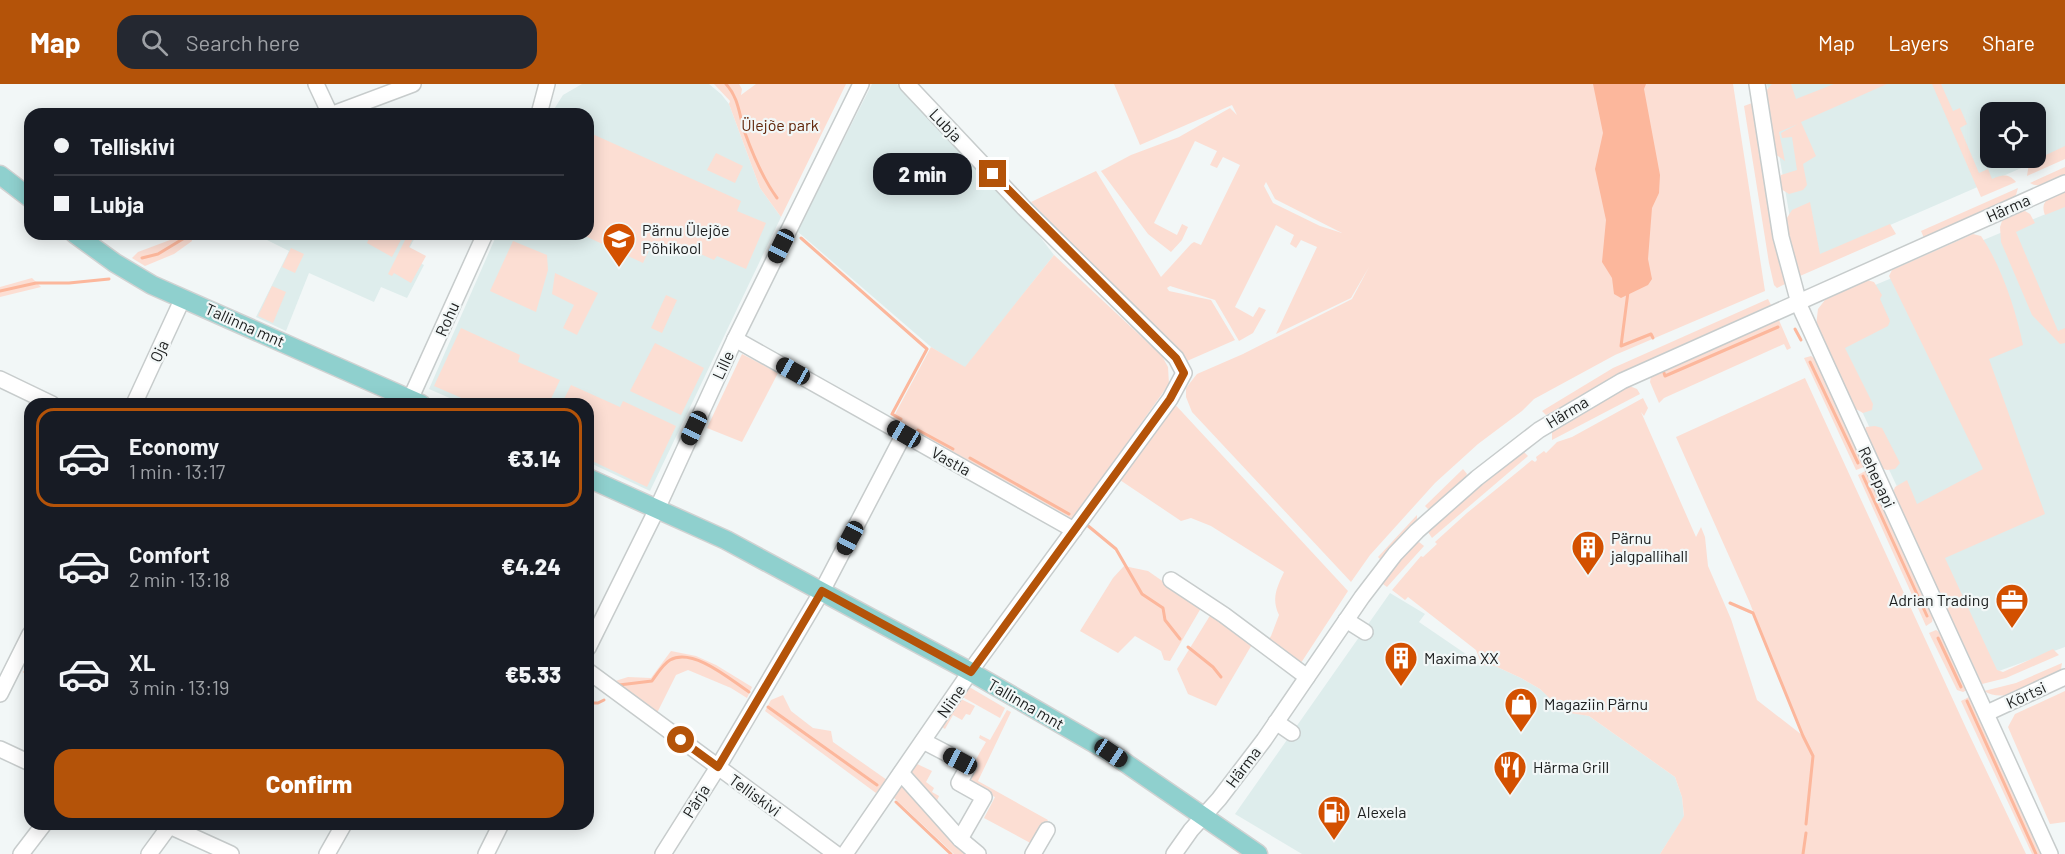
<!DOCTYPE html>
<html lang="en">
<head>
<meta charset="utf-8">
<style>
	body { margin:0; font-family:Barlow,sans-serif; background:#242831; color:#f1f3f6; height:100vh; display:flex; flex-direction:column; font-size:22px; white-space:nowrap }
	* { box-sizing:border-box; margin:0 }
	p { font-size:20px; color:#9ea1a6 }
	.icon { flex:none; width:33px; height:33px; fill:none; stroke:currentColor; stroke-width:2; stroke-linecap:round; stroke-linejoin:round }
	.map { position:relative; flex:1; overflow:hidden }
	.panel { position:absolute; left:24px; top:314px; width:570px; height:432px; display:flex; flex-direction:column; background:#171b24; border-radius:18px; box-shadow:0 3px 15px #0003 }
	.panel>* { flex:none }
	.top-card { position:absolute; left:24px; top:24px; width:570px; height:132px; border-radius:18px; box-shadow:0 3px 15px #0003; display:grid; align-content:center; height:132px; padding:0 30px; background:#171b24 }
	.fabs { position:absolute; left:1980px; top:18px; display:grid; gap:12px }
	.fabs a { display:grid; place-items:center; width:66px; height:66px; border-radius:12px; background:#171b24; box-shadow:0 3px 15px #0003; font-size:30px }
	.end { position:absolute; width:27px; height:27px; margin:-14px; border:8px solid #b45309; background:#fff; box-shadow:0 0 0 3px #fff }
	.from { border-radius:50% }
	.bubble { position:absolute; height:42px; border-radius:18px; background:#171b24; box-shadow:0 3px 15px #0003; font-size:20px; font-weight:800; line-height:42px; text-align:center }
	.car { position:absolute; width:18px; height:36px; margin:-18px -9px; border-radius:8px; box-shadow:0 0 4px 2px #0007; background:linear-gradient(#222 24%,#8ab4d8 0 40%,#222 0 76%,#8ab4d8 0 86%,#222 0) }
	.top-card b { display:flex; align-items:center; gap:21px; height:57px; font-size:22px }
	.top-card b+b { border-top:2px solid #363941 }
	.top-card i { width:15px; height:15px; background:#f1f3f6 }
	ul { padding:10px 0 0; list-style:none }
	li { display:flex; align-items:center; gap:18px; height:99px; margin:0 12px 9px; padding:0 18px; border:3px solid transparent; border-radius:18px }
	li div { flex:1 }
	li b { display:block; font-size:22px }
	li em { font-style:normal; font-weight:800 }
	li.on { border-color:#b45309 }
	li>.icon { width:54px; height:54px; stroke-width:1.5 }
	.cta { display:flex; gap:12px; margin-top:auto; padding:12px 30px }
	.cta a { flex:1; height:69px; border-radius:18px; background:#b45309; color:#fff; font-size:24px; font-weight:800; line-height:69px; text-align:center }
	header { display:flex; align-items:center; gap:36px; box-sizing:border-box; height:84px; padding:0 30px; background:#b45309; color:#fff }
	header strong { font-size:28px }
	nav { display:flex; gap:33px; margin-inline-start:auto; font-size:21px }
	.search { width:420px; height:54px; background:#242831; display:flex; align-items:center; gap:15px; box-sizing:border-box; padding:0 21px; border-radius:18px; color:#9ea1a6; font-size:22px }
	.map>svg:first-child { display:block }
</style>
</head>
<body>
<header>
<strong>Map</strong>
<div class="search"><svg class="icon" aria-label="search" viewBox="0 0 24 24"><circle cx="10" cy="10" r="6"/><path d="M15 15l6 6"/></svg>Search here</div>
<nav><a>Map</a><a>Layers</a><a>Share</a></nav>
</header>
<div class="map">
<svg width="2065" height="770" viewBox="0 0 2065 770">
	<rect width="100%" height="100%" fill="#f2f7f7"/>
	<!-- built -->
	<g fill="#deedec" fill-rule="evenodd">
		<polygon points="582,0 709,0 721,10 729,20 760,104 781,133 650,407 588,378 588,320 461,319 429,305 497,150 588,150 588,30 551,30 563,11"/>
		<polygon points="872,0 897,0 1031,141 1054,171 965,284 931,263 797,147"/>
		<path d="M1767,0H2065V65L1798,181ZM1990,28H2036V74H1990Z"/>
		<polygon points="2065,122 2065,563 1985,592 1820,237 1827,221"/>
		<polygon points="262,150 417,150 405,172 424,181 407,214 381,203 374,218 309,189 286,247 256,233 289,167 261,153"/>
		<polygon points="1390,509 1425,530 1419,538 1482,581 1495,582 1521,594 1540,605 1564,627 1589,632 1675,693 1682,713 1684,733 1660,770 1302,770 1235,730"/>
	</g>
	<!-- green -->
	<g fill="#fcded3" fill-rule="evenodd">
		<polygon points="714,0 739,0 742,5 741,11 756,0 846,0 781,133 760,104 729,20 730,17"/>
		<path d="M1114,0H1733L1765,207L1615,271L1534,315L1522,327L1478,360L1435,399L1370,471L1351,498L1192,328L1186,313V304L1197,290L1243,270L1352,215L1369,183L1351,214L1276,250L1317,163L1301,156L1296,164L1290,160L1294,151L1276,141L1235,223L1253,233L1259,223L1266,226L1253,249L1239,257L1215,216L1170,202L1167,204L1169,207L1211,216L1235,256L1187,277L1031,118L1096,87L1161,193L1191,160L1194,158L1201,161L1240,81L1223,73L1217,84L1210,81L1217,67L1195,57L1154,139L1177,151L1182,140L1188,143L1182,156L1171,168L1148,150L1101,87L1131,71L1179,53L1230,24L1237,31L1232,21L1140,61ZM1266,98L1275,115L1342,149L1320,142L1273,119L1264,102Z"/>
		<polygon points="1772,0 1791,0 1796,15 1834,0 1887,0 1801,38 1816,72 1803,80 1807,101 1803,106 1789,110 1781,105 1779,96 1781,91 1797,86 1792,53 1782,54 1781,49 1798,40 1779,48 1785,77 1775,70 1765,8"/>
		<path d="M1932,0H1941L1953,27L1960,24L1967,40L1960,44L1979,89L1988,85L1992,95C2002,91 2008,89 2016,98L1981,113Z"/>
		<polygon points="1752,19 1768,122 1785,200 1777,204 1774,201 1769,179 1744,22"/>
		<polygon points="588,48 741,117 737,127 766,139 746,185 717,172 714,176 678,160 665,162 652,160 643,179 581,150 588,150"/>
		<polygon points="2065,62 2065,75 2027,92 2029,79"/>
		<polygon points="716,69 743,82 735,99 707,86"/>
		<path d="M2065,83V91C2054,97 2041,106 2030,99Z"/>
		<polygon points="2018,104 2016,111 2009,117 1924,154 1921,147"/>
		<path d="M2065,107V123L2045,131C2039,115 2052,113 2065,107Z"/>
		<polygon points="1810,118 1820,170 1890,140 1896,150 1800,192 1794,179 1785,137 1792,126"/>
		<polygon points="2025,127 2030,130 2035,139 2016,148 2058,247 2065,244 2065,259 2060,260 2032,231 2001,158 2000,143 2002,137 2017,128"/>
		<polygon points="186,150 191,150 192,157 174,170 145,182 132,174 138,168"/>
		<polygon points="371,150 404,150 392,173 367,159"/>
		<polygon points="408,150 415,150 409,163 426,172 411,199 394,189 392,192 388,190"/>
		<path d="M1973,150L1981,152C2001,181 2016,226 2023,261L1989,275L2045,430L1945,474L1997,586L2003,588L2053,565L2059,571L2006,594L1982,600L1893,408L1895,403L1907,396L1917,420L1983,385L1889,192L1892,186Z"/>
		<polygon points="513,157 547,171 548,186 536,228 490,207"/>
		<polygon points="291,164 304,170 295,189 282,183"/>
		<polygon points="1054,171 1162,272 1168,283 1169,300 1073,435 893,334 931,263 965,283"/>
		<polygon points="555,189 598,209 577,251 563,244 574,221 552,210"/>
		<polygon points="32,194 41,203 0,213 0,203"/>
		<polygon points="1867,196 1874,198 1882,211 1880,215 1890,237 1888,242 1845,264 1873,320 1872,326 1863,329 1856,325 1816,242 1818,225 1825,216"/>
		<polygon points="272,202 286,208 273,239 258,232"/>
		<polygon points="666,211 677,216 662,249 651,244"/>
		<polygon points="1768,215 1771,221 1655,273 1546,331 1542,327 1613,284"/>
		<polygon points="1778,234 1791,264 1787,266 1784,260 1664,314 1659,319 1650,298 1651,292"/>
		<polygon points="461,244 520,271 518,278 560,296 549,319 473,319 434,302"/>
		<polygon points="655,259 704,284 681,331 630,307"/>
		<polygon points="742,270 778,289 742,358 707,344"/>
		<polygon points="1811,272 1815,275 1864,383 1856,386 1804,274"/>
		<polygon points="1805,294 1966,644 2026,770 1660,770 1684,732 1682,713 1675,693 1589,632 1564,628 1540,605 1521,594 1495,582 1482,581 1476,566 1408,513 1405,516 1392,506 1421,472 1423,473 1437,460 1435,458 1467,429 1532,376 1535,378 1537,376 1536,373 1544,367 1546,369 1557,358 1572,353 1643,314 1648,324 1644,332 1641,328 1696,453 1701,443 1705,453 1708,482 1731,535 1757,616 1802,651 1749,517 1676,353"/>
		<polygon points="571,301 620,323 623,317 676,342 647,403 588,375 588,320 562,319"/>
		<polygon points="1627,301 1637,305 1640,310 1552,356 1552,345"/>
		<path d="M1170,315L1348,507L1297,585L1265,561L1271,552L1279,531C1271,515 1277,503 1284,488L1211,442L1191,434L1181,437L1114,392Z"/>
		<polygon points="1875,342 1882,344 1900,379 1895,385 1887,386 1881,384 1864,349 1866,343"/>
		<polygon points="1523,367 1528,372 1432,454 1428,448 1431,443"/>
		<polygon points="1463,385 1467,390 1464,396 1432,424 1428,425 1425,422"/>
		<polygon points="1867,386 1933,532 1932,538 1926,542 1858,391"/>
		<polygon points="1417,431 1417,436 1415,441 1381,476 1378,473"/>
		<polygon points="1419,458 1424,462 1387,503 1383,500 1384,494 1411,462"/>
		<polygon points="1124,482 1148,487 1201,524 1170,577 1164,576 1161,567 1135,552 1118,569 1080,547 1113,494"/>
		<polygon points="1211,530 1254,557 1216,622 1188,610 1177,585"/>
		<polygon points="1936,546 1942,550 1967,606 1963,608 1957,606 1929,549"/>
		<polygon points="671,567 696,572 716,581 752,603 747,614 731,604 688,586 676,591 657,629 636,613 612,598 628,593 651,594"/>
		<path d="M2062,579L2061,585L2056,589C2036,599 2006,621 1984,607L2016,599Z"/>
		<polygon points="964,603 971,604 1005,624 1000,634 959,611"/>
		<polygon points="2065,607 2065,738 2050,740 2008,643 2015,630"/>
		<polygon points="783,611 791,627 813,644 831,647 833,658 887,696 876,709 765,627 771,616"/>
		<polygon points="1971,612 2041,770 2032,770 1961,617"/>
		<polygon points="957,613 975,622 970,631 966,630 962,636 953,631 945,645 939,641"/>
		<path d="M1007,626L1011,628L978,697L1048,736L1034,761L984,734L995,713L973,703C967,687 978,672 986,658L979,654L980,651L990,656Z"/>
		<polygon points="915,679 932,687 926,698 934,704 932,708 939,712 935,721 948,729 945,734 908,687"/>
		<polygon points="903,696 971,770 954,770 892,712"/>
	</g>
	<!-- water -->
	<polygon fill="#fcb79c" points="1593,0 1646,0 1644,5 1660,91 1659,109 1652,124 1648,175 1652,195 1648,201 1621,214 1614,210 1612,194 1602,178 1606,136 1595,85 1603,49"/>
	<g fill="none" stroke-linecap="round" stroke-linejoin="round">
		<!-- stream -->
		<g stroke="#fcb79c" stroke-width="3">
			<path d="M726,0C739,14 739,31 745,49C753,71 763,95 777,114"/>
			<polyline points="801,154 927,265 892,330 901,335"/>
			<polyline points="142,174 158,170 191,150"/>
			<polyline points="0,207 36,199 69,199 109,195"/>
			<polyline points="1628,208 1621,262 1651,250 1653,254"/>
			<polyline points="1795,245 1801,256"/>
			<polyline points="1810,278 1858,379"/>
			<polyline points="1664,289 1665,292 1778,243"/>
			<polyline points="918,346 953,365"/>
			<polyline points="970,374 1069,430"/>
			<polyline points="1863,392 1927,532"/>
			<polyline points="1087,441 1116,465 1142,510 1163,524 1165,536 1180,555"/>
			<polyline points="1730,519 1753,529 1803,652 1813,672 1806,740"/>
			<polyline points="1938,554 1961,603"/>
			<polyline points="1188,563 1213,583 1221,593"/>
			<polyline points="25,588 30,587"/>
			<path d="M619,601L652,597C657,590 663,580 670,576C693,563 731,596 749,608"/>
			<polyline points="1967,617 2036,770"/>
			<polyline points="588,619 598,619 604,616"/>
			<polyline points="768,623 877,701"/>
			<polyline points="896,718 951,770"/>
			<polyline points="1803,770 1806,749"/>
		</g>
		<defs>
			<g id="minor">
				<polyline points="316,0 330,30"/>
				<polyline points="1757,0 1781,153 1800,223 2050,770"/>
				<polyline points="333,30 413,0"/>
				<polyline points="539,30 547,0"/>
				<polyline points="735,255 1074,446"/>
				<polyline points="0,295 52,320"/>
				<polyline points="134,320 183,214"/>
				<polyline points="408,320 485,150"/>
				<polyline points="1171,496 1224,531 1307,593"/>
				<polyline points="1346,536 1365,548"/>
				<polyline points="588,564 657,425 735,255 861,0"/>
				<polyline points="588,587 836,770"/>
				<polyline points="0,610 30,550"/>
				<polyline points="1987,629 2065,593"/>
				<polyline points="1276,638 1292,649"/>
				<polyline points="923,657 969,681 959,699 984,713 960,755"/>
				<polyline points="0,665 30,679"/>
				<polyline points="901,689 960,755 978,770"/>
				<polyline points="165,740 231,770"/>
				<polyline points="21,770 44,740"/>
				<polyline points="149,770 171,740"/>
				<polyline points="327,770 344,740"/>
				<polyline points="486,770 501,740"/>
				<polyline points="663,770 718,683 822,507 904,350"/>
				<polyline points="845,770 977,578 1170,315 1184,289 1176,274 1024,124 907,0"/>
				<polyline points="1033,770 1047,746"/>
				<polyline points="1174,770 1191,746 1219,715 1264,656 1362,513 1395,470 1417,447 1477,394 1539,346 1622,297 2065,99"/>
			</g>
			<g id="major">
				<polyline points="0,91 30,114"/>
				<polyline points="75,150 115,179 152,201 421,320"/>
				<polyline points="588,394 726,456 971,588 1111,669 1258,770"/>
			</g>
		</defs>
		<!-- minor casing -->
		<use href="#minor" stroke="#c7cccc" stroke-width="18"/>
		<!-- major casing -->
		<use href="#major" stroke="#d1d2d2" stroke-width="21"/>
		<!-- minor -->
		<use href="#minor" stroke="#fff" stroke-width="15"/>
		<!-- major -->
		<use href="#major" stroke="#8fd0ce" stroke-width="18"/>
	</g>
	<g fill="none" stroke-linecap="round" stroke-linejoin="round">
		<!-- route -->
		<polyline stroke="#b45309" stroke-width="8" points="681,656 718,683 822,507 971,588 1170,315 1184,289 1176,274 993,90"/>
	</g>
	<!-- icons -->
	<defs>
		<symbol id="school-pin" viewBox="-11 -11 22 30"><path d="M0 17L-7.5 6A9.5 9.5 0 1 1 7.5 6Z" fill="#d35000" stroke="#f2f7f7"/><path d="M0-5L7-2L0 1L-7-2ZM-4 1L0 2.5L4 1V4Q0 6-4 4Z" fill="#fff"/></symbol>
		<symbol id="building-pin" viewBox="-11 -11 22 30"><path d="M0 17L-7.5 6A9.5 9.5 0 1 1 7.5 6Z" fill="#d35000" stroke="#f2f7f7"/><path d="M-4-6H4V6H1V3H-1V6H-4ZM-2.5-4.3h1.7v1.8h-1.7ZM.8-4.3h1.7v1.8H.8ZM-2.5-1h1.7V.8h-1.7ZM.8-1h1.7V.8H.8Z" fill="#fff"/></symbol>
		<symbol id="office-pin" viewBox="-11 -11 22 30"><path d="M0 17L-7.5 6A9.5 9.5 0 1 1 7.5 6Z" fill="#d35000" stroke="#f2f7f7"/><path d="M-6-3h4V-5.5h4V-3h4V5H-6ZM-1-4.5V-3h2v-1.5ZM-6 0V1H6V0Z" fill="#fff"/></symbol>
		<symbol id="shop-pin" viewBox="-11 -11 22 30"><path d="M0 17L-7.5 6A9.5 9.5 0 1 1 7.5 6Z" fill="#d35000" stroke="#f2f7f7"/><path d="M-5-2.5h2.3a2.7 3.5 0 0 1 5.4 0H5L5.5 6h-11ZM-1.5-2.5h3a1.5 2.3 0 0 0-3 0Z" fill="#fff"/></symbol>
		<symbol id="restaurant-pin" viewBox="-11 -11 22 30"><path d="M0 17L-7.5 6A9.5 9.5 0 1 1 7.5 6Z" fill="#d35000" stroke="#f2f7f7"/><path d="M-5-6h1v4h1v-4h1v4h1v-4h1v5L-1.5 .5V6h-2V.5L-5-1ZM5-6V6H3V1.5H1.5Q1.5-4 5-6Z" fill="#fff"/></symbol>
		<symbol id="fuel-pin" viewBox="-11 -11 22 30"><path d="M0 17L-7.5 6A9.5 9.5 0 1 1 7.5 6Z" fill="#d35000" stroke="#f2f7f7"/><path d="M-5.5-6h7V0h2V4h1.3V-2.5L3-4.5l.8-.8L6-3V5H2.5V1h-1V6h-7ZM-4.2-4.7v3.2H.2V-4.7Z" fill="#fff"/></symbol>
	</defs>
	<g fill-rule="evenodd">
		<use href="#school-pin" x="600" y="136" width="38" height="52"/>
		<use href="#building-pin" x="1569" y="444" width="38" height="52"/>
		<use href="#office-pin" x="1993" y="497" width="38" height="52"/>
		<use href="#building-pin" x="1382" y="555" width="38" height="52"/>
		<use href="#shop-pin" x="1502" y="601" width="38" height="52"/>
		<use href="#restaurant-pin" x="1491" y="664" width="38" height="52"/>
		<use href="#fuel-pin" x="1315" y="709" width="38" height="52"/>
	</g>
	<g text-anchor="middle" stroke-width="4.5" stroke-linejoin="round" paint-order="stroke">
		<!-- park labels -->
		<g font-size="16" fill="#612509" stroke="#f2f7f7">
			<text x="780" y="47">Ülejõe park</text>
		</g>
		<!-- street labels -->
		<g font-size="16" fill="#1b1d1d" stroke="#f2f7f7">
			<text transform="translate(946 41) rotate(46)" y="6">Lubja</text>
			<text transform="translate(2008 124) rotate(-24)" y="6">Härma</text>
			<text transform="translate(447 235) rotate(-66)" y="6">Rohu</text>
			<text transform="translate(245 241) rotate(24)" y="6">Tallinna mnt</text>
			<text transform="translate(159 267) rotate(-65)" y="6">Oja</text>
			<text transform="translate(723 281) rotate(-65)" y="6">Lille</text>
			<text transform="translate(1567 328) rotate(-31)" y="6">Härma</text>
			<text transform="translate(951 377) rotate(29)" y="6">Vastla</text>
			<text transform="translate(1877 393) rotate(65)" y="6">Rehepapi</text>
			<text transform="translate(2026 611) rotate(-25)" y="6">Kõrtsi</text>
			<text transform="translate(951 617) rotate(-55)" y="6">Niine</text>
			<text transform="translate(1026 620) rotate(30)" y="6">Tallinna mnt</text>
			<text transform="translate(1243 683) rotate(-53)" y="6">Härma</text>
			<text transform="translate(755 711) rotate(36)" y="6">Telliskivi</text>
			<text transform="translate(696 717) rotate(-58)" y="6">Pärja</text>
		</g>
		<!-- poi labels -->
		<g font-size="16" fill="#1b1d1d" stroke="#f2f7f7" text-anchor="start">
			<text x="642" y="152">Pärnu Ülejõe<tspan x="642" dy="18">Põhikool</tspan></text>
			<text x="1611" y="460">Pärnu<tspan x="1611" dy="18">jalgpallihall</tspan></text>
			<text x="1989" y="522" text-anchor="end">Adrian Trading</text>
			<text x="1424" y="580">Maxima XX</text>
			<text x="1544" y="626">Magaziin Pärnu</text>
			<text x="1533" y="689">Härma Grill</text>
			<text x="1357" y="734">Alexela</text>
		</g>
	</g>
</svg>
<div class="fabs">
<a><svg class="icon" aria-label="locate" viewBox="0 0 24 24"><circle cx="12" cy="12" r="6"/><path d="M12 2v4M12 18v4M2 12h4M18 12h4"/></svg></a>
</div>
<i class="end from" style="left:681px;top:656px"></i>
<i class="end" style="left:993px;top:90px"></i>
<div class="bubble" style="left:873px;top:69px;width:99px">2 min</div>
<i class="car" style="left:781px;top:162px;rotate:206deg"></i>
<i class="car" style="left:793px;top:287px;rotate:299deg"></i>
<i class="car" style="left:694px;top:344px;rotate:205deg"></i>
<i class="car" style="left:904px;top:350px;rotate:300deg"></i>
<i class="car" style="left:850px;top:454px;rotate:208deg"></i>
<i class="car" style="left:1111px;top:669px;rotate:124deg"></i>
<i class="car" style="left:960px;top:677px;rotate:298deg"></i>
<div class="top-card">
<b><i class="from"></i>Telliskivi</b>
<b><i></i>Lubja</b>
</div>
<section class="panel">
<ul>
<li class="on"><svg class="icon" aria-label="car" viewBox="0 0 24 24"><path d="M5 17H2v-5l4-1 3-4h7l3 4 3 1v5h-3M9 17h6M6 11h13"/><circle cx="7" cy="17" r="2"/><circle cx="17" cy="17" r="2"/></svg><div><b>Economy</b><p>1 min · 13:17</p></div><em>€3.14</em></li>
<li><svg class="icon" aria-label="car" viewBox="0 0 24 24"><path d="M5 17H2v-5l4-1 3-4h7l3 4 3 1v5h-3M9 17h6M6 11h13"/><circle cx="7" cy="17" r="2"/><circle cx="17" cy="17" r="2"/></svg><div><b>Comfort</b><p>2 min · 13:18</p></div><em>€4.24</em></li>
<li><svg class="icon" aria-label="car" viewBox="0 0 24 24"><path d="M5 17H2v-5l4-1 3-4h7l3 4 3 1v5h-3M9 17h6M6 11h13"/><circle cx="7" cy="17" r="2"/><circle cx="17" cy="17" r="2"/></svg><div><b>XL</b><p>3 min · 13:19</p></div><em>€5.33</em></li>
</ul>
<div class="cta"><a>Confirm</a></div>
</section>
</div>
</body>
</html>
